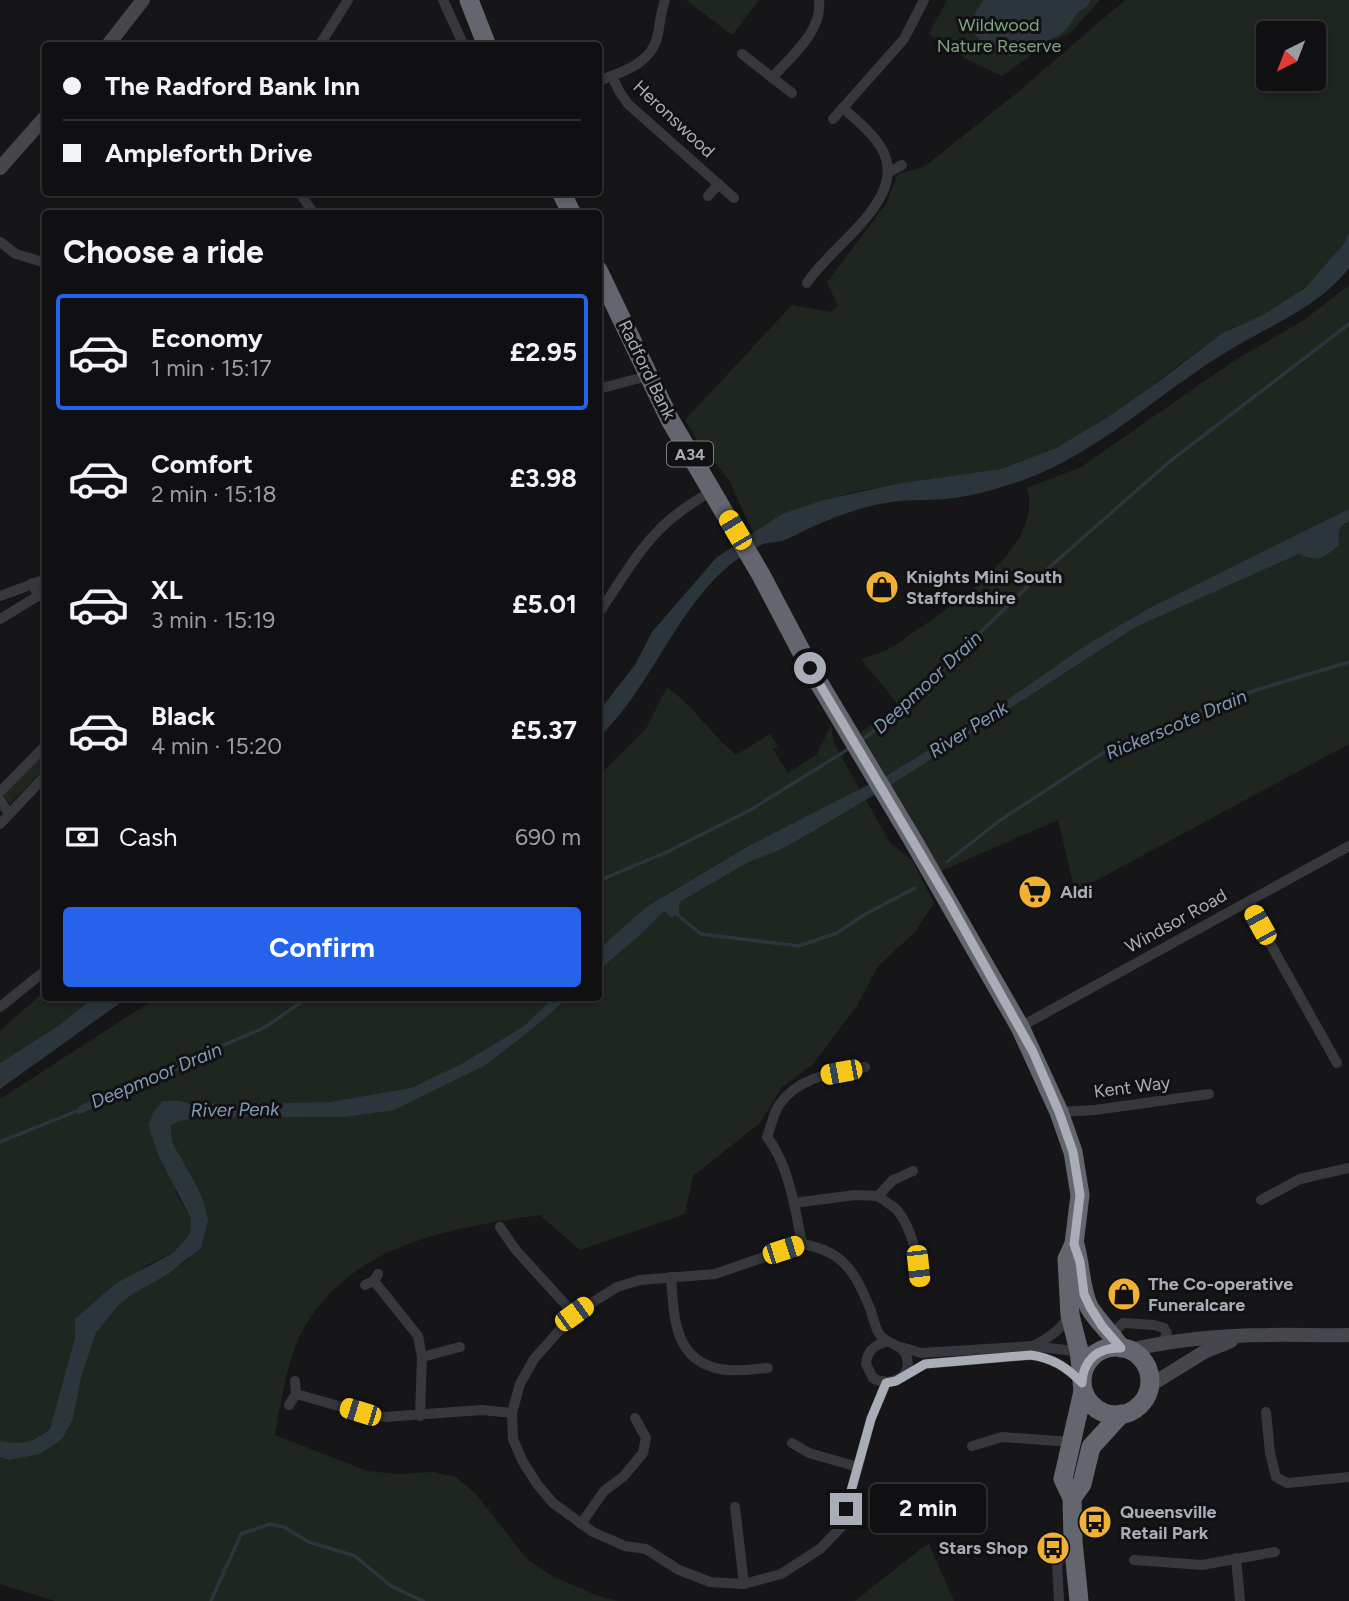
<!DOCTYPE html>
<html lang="en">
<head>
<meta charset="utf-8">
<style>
	body { margin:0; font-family:Figtree,sans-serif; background:#19191b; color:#f1f3f6; height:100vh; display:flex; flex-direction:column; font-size:26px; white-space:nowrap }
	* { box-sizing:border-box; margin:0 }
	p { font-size:23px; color:#9c9d9f }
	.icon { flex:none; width:38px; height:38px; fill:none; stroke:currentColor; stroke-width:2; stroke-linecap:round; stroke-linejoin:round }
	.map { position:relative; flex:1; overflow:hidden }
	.details { position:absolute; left:42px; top:210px; width:560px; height:791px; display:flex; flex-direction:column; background:#101012; border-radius:7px; box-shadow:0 4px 10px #0003,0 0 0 2px #303032 }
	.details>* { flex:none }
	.guide { position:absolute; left:42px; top:42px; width:560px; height:154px; border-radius:7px; box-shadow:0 4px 10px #0003,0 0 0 2px #303032; display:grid; align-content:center; height:154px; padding:0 21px; background:#101012 }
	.needle { width:46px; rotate:222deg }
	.buttons { position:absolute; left:1256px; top:21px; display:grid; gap:14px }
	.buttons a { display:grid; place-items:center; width:70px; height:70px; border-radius:7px; background:#101012; box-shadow:0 4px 10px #0003,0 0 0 2px #303032; font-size:35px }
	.end { position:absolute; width:32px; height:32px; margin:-16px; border:9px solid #a8adb8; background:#111; box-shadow:0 0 0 4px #111 }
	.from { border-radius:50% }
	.bubble { position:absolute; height:49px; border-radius:7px; background:#101012; box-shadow:0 4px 10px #0003,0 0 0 2px #303032; font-size:23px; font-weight:700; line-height:49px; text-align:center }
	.car { position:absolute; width:21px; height:42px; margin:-21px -10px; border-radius:9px; box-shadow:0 0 5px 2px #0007; background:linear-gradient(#f5c518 24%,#345 0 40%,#f5c518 0 76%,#345 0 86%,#f5c518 0) }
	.guide b { display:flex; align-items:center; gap:24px; height:66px; font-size:26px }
	.guide b+b { border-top:2px solid #303032 }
	.guide i { width:18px; height:18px; background:#f1f3f6 }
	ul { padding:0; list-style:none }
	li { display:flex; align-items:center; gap:21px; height:116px; margin:0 14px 10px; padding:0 7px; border:4px solid transparent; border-radius:7px }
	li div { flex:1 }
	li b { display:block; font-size:26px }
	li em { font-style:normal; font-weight:700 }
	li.current { border-color:#2563eb }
	li>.icon { width:63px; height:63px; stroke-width:1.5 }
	h2 { padding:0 21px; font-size:32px; line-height:84px }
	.pay { display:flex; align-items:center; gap:18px; height:77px; padding:0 21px; font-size:26px }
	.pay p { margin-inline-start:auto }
	.primary-button { display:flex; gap:14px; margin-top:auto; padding:14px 21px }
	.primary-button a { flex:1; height:80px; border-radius:7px; background:#2563eb; color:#fff; font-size:28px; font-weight:700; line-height:80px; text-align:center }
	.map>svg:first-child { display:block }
</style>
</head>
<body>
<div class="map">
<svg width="1349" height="1601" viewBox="0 0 1349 1601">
	<rect width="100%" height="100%" fill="#161618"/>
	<!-- green -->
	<g fill="#1e261f" fill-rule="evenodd">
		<polygon points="686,0 759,0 732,35"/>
		<polygon points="947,0 1100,0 1071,32 1041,48 1002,76 968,60 929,34"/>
		<path d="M1125,0H1349V233C1330,269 1298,297 1262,316C1248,323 1231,326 1218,336C1151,384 1085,445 1003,469C970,479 932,479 898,484C846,492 798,505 753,533L729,480L702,448L685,420L792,305L831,312L838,306L827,282L886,204L898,174L924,167L1018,92ZM1269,33H1314V79H1269Z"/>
		<path d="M1349,285V509L1151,607L1089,644L985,715L886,776L860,732L900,707L861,659L883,652L899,643C943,610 1045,552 1027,488L1081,467L1232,362L1304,320Z"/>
		<polygon points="1349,521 1349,744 1075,892 1058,820 941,871 891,785 1136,627 1299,554 1310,559 1338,533 1344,523"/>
		<path d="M667,687C693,706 711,734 736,755L770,734L778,747L773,749L788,773L816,755L831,725L834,743L860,790L750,845L646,907L599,950L598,777L647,727Z"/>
		<polygon points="45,753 45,768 10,804 3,795"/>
		<path d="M866,800L891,844L912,860L934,903L915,932L878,966L857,1006L812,1065L782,1087L760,1123L693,1176L685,1214L580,1250L540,1215C452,1228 352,1243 304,1328C286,1360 282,1400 275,1435L367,1471L399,1474L432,1472L456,1477L476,1494L527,1559L554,1577L598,1596L619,1601H55L0,1584V1457L8,1460L73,1419L81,1378L96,1333L116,1308L131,1295L188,1260L208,1220L198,1188L172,1142L171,1125L179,1121L198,1118L345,1117L486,1065L531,1030L568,998H598L599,970L638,937L664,911L679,912L680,902L747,863L780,850Z"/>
		<polygon points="45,991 46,998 93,998 61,1024 0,1063 0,1031"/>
		<path d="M156,998H553L524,1026L461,1064L411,1088L329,1102L190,1104L181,1101H163L176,1193L191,1219L190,1234L173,1253L147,1265L76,1319L75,1337L50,1429C30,1444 24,1444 0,1441V1099Z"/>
		<polygon points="929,1544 954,1601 855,1601 922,1548"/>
	</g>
	<!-- water -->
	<g fill="#2c353c">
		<polygon points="983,0 1090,0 1088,6 1078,12 1067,29 1058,36 1012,56 1001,54 980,41 971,29 975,14"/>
		<path d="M1349,233V268C1315,311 1263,328 1218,357C1154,398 1098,452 1026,479C1004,487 978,495 954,498C934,501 912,499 891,502C864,506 835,516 810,528C801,532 791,538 782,541C775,543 767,542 761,545C683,582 659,681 599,737V711L635,665L652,632L716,558L753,533L782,514L824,500L896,484L1002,469L1056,448L1105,419L1162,379L1222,333L1263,315L1305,288L1342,246Z"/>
		<path d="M1349,509V521C1338,526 1338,535 1339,545C1324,558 1317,563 1299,554L1136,627L891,785L812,832L780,850L747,863L680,902L679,912L672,918L664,911L638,937L599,970L598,950L646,907L750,845L886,776L985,715L1088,644L1151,607Z"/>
		<polygon points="93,998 127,998 0,1089 0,1063 61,1024"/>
		<path d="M553,998H568L531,1030L486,1065L394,1110L345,1117L198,1118L179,1121L171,1125L172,1142L198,1188L205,1206L208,1220L201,1248L168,1274L131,1295L116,1308L96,1333L81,1378L73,1419L62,1439L40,1454L8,1460L0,1457V1441C24,1444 30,1444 50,1429L75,1337V1319L115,1284L173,1253L190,1234L191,1219L158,1154L148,1125L154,1111L163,1101H181L190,1104L329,1102L411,1088L461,1064L524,1026Z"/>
		<polygon points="179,1061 181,1069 78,1115 79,1106"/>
	</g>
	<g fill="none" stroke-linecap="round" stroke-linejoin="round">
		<!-- stream -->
		<g stroke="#2c353c" stroke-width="3.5">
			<polyline points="862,740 904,707 1028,586 1169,462 1349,324"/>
			<polyline points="947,862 999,821 1115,745 1253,691 1349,662"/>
			<polyline points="598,881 667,852 752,809 850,748"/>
			<polyline points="674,912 701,934 799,946 837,933 862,916 915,888"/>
			<polyline points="178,1064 264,1028 307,998"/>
			<polyline points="0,1142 82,1109"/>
			<polyline points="211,1601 241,1534 270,1524 284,1527 309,1542 355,1556 391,1586 423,1601"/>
		</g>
		<!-- street -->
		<g stroke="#37383d" stroke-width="10">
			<polyline points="443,0 464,46"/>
			<polyline points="319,46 348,0"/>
			<polyline points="742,54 792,93"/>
			<polyline points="612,76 619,91 628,104 734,198"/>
			<path d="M772,78C791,56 823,31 819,0"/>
			<path d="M598,81C623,72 653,63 658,34C660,22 661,11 665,0"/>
			<polyline points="833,119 904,39 924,0"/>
			<polyline points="889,172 902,165"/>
			<polyline points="299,192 314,214"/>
			<polyline points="708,196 719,184"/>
			<polyline points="0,242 16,254 46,263"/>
			<path d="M807,283C829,247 908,200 883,151C874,134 857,121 843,108"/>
			<polyline points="598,389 648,376"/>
			<polyline points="0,596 46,579"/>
			<path d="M598,614C618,586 635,554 659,530C674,514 693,502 712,491"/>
			<polyline points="0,619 38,596 32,583"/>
			<polyline points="0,792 46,745"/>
			<polyline points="0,800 9,814"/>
			<polyline points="0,824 46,775"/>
			<polyline points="1247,902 1337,1063"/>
			<polyline points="0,1007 46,970"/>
			<polyline points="1020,1027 1349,846"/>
			<polyline points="1059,1112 1095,1110 1209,1094"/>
			<path d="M878,1196C884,1201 892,1205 897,1210C913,1230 917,1256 919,1280"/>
			<polyline points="878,1196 893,1180 913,1171"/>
			<polyline points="1261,1200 1300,1179 1349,1168"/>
			<polyline points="794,1203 855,1195 878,1196"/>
			<polyline points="500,1227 515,1249 574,1314"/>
			<path d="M802,1244C796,1211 788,1163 767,1137C771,1127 773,1114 779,1105C799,1076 833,1073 865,1067"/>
			<path d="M671,1277C674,1315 673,1360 720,1369C734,1372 753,1369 768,1368"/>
			<polyline points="374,1281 418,1336 422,1357 420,1416"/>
			<polyline points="365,1285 374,1281 378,1274"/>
			<polyline points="1116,1340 1117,1329 1123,1323 1154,1325 1164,1328 1167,1333 1163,1342"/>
			<path d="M886,1342C873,1345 867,1352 866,1364L873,1378C889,1388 915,1377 906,1355C900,1342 885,1345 878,1332C875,1326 873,1318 871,1311C856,1274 845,1251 802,1244L715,1274L640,1280L617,1287L574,1314L534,1359L520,1384L512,1413L513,1439L523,1462L537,1484L553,1503L593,1532L625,1546L646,1549L679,1570L710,1582L744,1584L781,1574L820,1549L841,1527L871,1419L886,1383"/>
			<path d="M1033,1346C1049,1338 1060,1330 1070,1315"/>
			<polyline points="901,1347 921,1353 1033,1346 1073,1351 1103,1350"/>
			<polyline points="422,1357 460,1347"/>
			<path d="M902,1377L925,1364L1031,1355C1051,1358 1066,1366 1080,1381"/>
			<polyline points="296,1394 360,1412 385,1417 482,1410 512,1413"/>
			<polyline points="289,1405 296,1394 295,1381"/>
			<polyline points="1266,1412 1270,1453 1276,1477 1287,1483 1349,1477"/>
			<polyline points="792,1443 809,1453 858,1467"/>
			<polyline points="972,1446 1002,1437 1072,1442"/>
			<polyline points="735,1507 744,1584"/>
			<polyline points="581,1524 604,1491 623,1477 643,1453 646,1438 635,1418"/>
			<polyline points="1236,1558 1240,1601"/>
			<polyline points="1134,1560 1202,1565 1275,1552"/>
			<polyline points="1059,1601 1057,1564 1072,1542"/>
		</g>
		<!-- secondary -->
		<g stroke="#45474d" stroke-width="14">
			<polyline points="107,46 143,0"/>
			<polyline points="0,168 46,116"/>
			<path d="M1129,1350C1174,1340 1221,1335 1268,1335C1295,1334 1322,1336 1349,1335"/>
			<polyline points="1149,1386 1204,1352 1231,1341"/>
		</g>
		<!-- highway -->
		<g stroke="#63666e" stroke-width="19">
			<polyline points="469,0 487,46"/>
			<polyline points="561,192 572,214"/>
			<polyline points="598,270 670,420 761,575 810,668 911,837 1020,1027 1059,1112 1073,1152 1080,1195 1074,1244 1067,1259 1070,1315 1079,1351 1082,1376"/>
			<path d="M1075,1245C1081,1265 1080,1288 1089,1307C1098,1322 1111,1333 1121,1348"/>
			<circle cx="1116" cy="1381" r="34"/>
			<polyline points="1072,1498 1082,1484 1091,1447 1121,1414"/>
			<polyline points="1079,1601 1073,1541 1072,1498 1063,1479 1083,1391"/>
		</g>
	</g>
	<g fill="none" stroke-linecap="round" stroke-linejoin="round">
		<!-- route -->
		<path stroke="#a8adb8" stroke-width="9" d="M810,668L948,900L1033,1052L1059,1112L1073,1152L1080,1195L1074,1244L1080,1262L1084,1294L1090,1307L1102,1326L1121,1348C1098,1347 1083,1360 1082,1383C1067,1367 1052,1358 1031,1355L925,1364L896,1381L886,1383L871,1419L846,1509"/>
	</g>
	<!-- icons -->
	<defs>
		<symbol id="shop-disc" viewBox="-11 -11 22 22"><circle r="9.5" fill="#f2b134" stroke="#111113"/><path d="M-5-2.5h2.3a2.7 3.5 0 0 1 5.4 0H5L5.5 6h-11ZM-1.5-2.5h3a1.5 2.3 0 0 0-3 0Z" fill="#111"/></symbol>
		<symbol id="supermarket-disc" viewBox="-11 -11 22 22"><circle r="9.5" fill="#f2b134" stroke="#111113"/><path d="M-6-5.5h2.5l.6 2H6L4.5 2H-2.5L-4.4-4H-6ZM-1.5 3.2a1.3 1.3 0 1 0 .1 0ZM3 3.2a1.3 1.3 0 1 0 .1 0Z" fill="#111"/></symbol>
		<symbol id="bus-disc" viewBox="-11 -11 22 22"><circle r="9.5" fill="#f2b134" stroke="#111113"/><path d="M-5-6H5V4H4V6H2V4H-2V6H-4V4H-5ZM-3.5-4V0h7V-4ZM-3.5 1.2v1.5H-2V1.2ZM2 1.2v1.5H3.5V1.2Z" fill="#111"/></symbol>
	</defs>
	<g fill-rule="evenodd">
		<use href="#shop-disc" x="863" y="568" width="38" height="38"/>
		<use href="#supermarket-disc" x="1016" y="873" width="38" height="38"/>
		<use href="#shop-disc" x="1105" y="1275" width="38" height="38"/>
		<use href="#bus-disc" x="1076" y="1503" width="38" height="38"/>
		<use href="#bus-disc" x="1034" y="1529" width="38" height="38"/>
	</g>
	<g text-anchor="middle" stroke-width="6" stroke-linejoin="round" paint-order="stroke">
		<!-- shield labels -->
		<rect fill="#111113" stroke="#7b7e86" stroke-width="2" x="667" y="441.5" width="46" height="25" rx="5"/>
		<g font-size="16" font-weight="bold" fill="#a8adb8">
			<text x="690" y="460">A34</text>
		</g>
		<!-- park labels -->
		<g font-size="18" fill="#7fa381" stroke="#111113">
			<text x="999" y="31">Wildwood<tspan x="999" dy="21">Nature Reserve</tspan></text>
		</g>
		<!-- street labels -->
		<g font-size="18" fill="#a8adb8" stroke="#111113">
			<text transform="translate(674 119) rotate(43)" y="6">Heronswood</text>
			<text transform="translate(647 370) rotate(64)" y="6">Radford Bank</text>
			<text transform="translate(1176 921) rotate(-29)" y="6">Windsor Road</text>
			<text transform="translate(1132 1087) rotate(-7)" y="6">Kent Way</text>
		</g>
		<!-- poi labels -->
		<g font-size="18" font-weight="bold" fill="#a8adb8" stroke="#111113" text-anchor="start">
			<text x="906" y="583">Knights Mini South<tspan x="906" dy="21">Staffordshire</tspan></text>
			<text x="1060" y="898">Aldi</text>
			<text x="1148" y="1290">The Co-operative<tspan x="1148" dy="21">Funeralcare</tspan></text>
			<text x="1120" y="1518">Queensville<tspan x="1120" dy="21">Retail Park</tspan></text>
			<text x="1028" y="1554" text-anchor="end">Stars Shop</text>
		</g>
		<!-- water labels -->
		<g font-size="19" font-style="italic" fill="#7f9bb3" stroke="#111113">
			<text transform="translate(927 682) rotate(-43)" y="7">Deepmoor Drain</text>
			<text transform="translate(1176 724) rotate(-23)" y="7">Rickerscote Drain</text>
			<text transform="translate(968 729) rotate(-32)" y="7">River Penk</text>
			<text transform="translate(156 1075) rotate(-23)" y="7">Deepmoor Drain</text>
			<text transform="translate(235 1109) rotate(-1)" y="7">River Penk</text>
		</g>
	</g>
</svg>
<div class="buttons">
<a><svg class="needle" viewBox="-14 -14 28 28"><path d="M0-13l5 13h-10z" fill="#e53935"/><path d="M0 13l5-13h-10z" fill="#9c9d9f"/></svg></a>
</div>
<i class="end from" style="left:810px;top:668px"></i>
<i class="end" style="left:846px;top:1509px"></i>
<div class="bubble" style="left:870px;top:1484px;width:116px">2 min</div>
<i class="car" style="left:735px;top:530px;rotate:329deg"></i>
<i class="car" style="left:1260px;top:925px;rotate:331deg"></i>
<i class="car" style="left:841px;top:1072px;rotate:259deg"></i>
<i class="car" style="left:783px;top:1250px;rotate:72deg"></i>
<i class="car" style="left:918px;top:1266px;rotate:174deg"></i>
<i class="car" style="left:574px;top:1314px;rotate:54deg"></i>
<i class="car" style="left:360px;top:1412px;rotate:287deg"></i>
<div class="guide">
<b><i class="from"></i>The Radford Bank Inn</b>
<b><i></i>Ampleforth Drive</b>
</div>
<section class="details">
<h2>Choose a ride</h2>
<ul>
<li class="current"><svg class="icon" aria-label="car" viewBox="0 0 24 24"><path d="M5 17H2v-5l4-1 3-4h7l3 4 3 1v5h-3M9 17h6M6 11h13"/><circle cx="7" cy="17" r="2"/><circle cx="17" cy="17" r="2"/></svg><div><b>Economy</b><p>1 min · 15:17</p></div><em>£2.95</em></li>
<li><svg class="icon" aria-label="car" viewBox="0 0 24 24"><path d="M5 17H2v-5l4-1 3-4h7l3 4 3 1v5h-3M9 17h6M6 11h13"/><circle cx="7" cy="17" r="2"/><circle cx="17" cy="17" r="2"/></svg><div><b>Comfort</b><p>2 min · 15:18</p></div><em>£3.98</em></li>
<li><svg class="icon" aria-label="car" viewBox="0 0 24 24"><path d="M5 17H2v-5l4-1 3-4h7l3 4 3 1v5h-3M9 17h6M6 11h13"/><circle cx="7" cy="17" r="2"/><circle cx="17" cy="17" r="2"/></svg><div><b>XL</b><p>3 min · 15:19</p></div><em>£5.01</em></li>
<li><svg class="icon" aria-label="car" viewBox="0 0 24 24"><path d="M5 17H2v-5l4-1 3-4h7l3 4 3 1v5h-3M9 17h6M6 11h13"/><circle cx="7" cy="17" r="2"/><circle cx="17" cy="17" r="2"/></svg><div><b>Black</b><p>4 min · 15:20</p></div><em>£5.37</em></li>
</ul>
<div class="pay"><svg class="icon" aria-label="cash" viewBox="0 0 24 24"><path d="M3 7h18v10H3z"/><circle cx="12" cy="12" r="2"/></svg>Cash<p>690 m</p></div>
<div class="primary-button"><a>Confirm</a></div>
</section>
</div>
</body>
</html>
